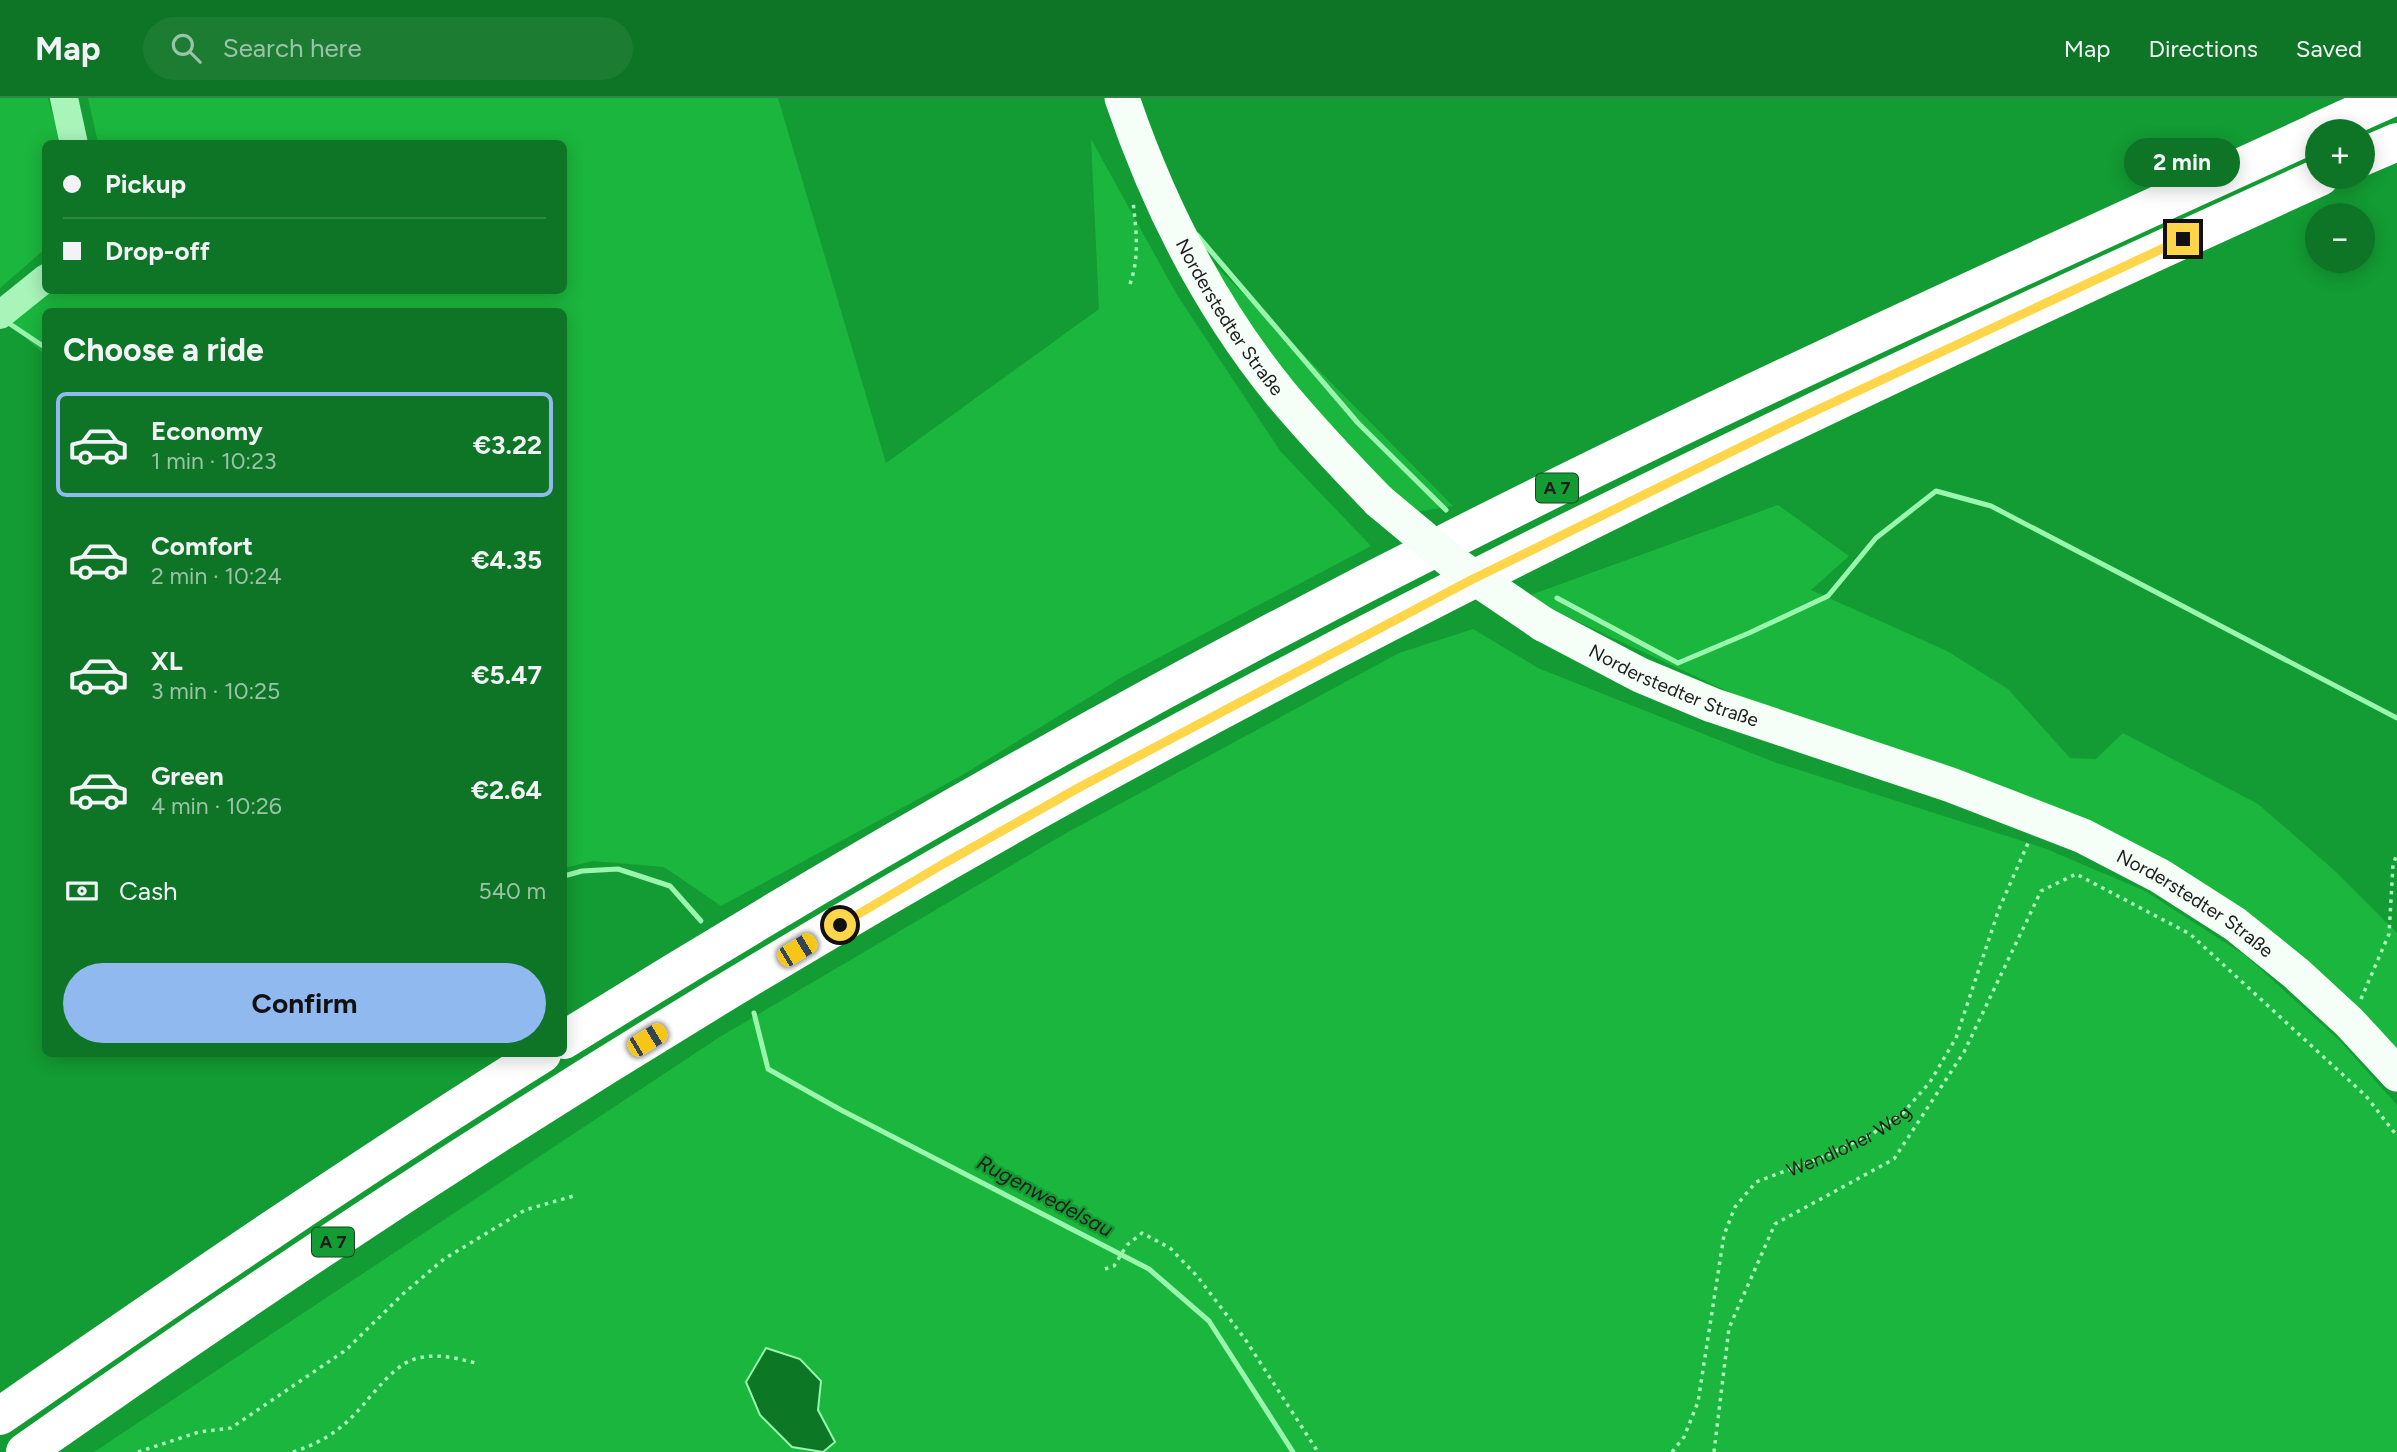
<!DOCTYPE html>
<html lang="en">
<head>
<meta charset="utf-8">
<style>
	body { margin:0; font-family:Figtree,sans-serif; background:#1c7d32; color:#f1f3f6; height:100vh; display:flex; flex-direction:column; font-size:26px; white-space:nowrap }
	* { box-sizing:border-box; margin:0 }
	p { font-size:23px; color:#9bc3a7 }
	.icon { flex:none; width:38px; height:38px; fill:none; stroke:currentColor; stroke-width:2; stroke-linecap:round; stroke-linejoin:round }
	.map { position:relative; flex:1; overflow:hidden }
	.panel { position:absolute; left:42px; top:210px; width:525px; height:749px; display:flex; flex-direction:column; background:#0e7526; border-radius:10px; box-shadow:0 4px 18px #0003 }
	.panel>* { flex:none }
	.guide { position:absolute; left:42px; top:42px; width:525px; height:154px; border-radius:10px; box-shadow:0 4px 18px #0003; display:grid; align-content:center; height:154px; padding:0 21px; background:#0e7526 }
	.buttons { position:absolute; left:2305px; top:21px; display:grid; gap:14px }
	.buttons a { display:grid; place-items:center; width:70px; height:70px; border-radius:50%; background:#0e7526; box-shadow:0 4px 18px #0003; font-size:35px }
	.end { position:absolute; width:32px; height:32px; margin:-16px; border:9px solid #ffd54a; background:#111; box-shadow:0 0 0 4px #111 }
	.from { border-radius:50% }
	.bubble { position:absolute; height:49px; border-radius:24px; background:#0e7526; box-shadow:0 4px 18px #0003; font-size:23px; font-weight:700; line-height:49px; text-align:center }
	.car { position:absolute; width:21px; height:42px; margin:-21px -10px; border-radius:9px; box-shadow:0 0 5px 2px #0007; background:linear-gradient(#f5c518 24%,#345 0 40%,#f5c518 0 76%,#345 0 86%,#f5c518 0) }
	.guide b { display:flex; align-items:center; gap:24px; height:66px; font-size:26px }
	.guide b+b { border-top:2px solid #2e8743 }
	.guide i { width:18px; height:18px; background:#f1f3f6 }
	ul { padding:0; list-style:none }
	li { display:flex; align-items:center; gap:21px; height:105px; margin:0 14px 10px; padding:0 7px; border:4px solid transparent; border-radius:10px }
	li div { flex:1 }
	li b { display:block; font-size:26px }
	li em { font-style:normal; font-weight:700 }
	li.selected { border-color:#90b9f0 }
	li>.icon { width:63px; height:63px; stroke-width:1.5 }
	h2 { padding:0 21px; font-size:32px; line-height:84px }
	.pay { display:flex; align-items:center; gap:18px; height:77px; padding:0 21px; font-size:26px }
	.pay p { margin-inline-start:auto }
	.action { display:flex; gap:14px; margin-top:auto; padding:14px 21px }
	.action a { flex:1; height:80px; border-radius:42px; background:#90b9f0; color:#111; font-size:28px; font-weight:700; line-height:80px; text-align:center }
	header { display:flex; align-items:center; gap:42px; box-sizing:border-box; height:98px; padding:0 35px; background:#0e7526; border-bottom:2px solid #2e8743 }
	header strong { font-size:33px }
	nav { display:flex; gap:38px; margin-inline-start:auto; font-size:24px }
	.search { width:490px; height:63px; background:#1c7d32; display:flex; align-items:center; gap:18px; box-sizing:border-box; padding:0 24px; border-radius:38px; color:#9bc3a7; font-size:26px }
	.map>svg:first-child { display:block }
</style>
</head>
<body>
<header>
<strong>Map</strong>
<div class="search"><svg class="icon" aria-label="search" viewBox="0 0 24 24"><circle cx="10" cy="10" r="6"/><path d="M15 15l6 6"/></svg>Search here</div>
<nav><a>Map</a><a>Directions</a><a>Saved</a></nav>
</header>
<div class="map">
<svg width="2397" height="1354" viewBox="0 0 2397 1354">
	<rect width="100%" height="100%" fill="#139c33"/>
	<!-- green -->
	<g fill="#1bb63d">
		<polygon points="0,0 48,0 61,45 46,46 45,151 0,190"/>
		<polygon points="88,0 778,0 886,365 1099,211 1091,41 1177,197 1281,354 1371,448 1124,578 959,679 721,808 664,769 593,763 564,770 564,214 46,214 45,257 8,224 46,192 564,192 564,46 98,45"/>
		<polygon points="1207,159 1453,408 1415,414 1336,351 1249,239"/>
		<polygon points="1778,407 1849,458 1811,492 1947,553 2008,591 2070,660 2096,661 2123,635 2258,706 2334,772 2397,835 2397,962 2263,833 1729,594 1525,499"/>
		<polygon points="1473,531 1538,570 1774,664 2044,750 2145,793 2246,858 2341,944 2397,1007 2397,1354 94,1354 718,940 1068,734 1399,555"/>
	</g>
	<!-- water -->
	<polygon fill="#0c7826" stroke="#9af6ad" stroke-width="2" points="766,1250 800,1261 821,1283 818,1312 835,1344 823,1354 792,1349 760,1317 746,1284"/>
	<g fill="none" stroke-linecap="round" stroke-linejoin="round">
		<!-- stream -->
		<g stroke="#9af6ad" stroke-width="5">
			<polyline points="1197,137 1358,325 1446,412"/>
			<polyline points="10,226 46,250"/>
			<polyline points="1557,500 1678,565 1749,535 1828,498 1876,440 1936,393 1991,408 2397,620"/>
			<polyline points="564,778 582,773 618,771 670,788 701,823"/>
			<polyline points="754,915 768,971 841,1012 1149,1171 1209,1223 1293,1354"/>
		</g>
		<!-- path -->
		<g stroke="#a8f4b9" stroke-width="3.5" stroke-dasharray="3.5 5" stroke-linecap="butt">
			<path d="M1130,186C1140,158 1136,132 1133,103"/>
			<polyline points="2361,901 2389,836 2393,767 2397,756"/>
			<polyline points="1105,1171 1114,1168 1127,1147 1142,1135 1170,1150 1197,1178 1245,1241 1318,1354"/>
			<polyline points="138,1354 199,1334 231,1330 346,1252 403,1196 444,1161 525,1112 577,1097"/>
			<path d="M293,1354C315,1347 333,1337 349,1322C367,1305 390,1270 412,1262C434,1254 455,1260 476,1265"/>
			<path id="s1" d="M1672,1354L1684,1339L1698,1304L1724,1137L1735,1109L1756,1084L1823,1059L1872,1036L1903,1015L1930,984L1956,940L1999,811L2029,743"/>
			<polyline points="1714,1354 1729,1230 1775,1126 1894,1061 1964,954 2041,793 2076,776 2190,836 2366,998 2397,1038"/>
		</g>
		<!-- minor -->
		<g stroke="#a8f4b9" stroke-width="28">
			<polyline points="64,0 74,46"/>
			<polyline points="0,217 46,180"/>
		</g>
		<!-- major -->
		<g stroke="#f5fff8" stroke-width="35">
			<path id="s2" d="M1122,0C1158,106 1210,209 1281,296C1312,333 1345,368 1379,403"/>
			<path id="s3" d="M1543,526L1640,577L1712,607L1951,687L2083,738L2160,778L2235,826L2297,876L2349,924L2397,976"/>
		</g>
		<!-- highway -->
		<g stroke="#fff" stroke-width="38">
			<polyline points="2318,33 2391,0"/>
			<polyline points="2362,59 2397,44"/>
			<path d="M564,942C856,760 1156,590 1463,436C1744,294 2031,165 2317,34"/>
			<path d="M0,1318C179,1194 358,1071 542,956"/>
			<path d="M25,1354C363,1115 713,892 1076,691C1480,468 1899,270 2320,79"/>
		</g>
		<!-- major-bridge -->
		<polyline stroke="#f5fff8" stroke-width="35" points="1379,403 1456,467 1543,526"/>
	</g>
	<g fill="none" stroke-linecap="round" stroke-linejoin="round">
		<!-- route -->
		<polyline stroke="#ffd54a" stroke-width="9" points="840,827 943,766 1080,689 1471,482 1800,320 2183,141"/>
	</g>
	<g text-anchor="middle" stroke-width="5" stroke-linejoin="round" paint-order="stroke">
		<!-- shield labels -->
		<g fill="#139c33" stroke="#1a4324" stroke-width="2">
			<rect x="1536" y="375.5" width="42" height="29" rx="5"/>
			<rect x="312" y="1129.5" width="42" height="29" rx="5"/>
		</g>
		<g font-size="18" font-weight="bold" fill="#1d1d1d">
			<text x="1557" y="396">A 7</text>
			<text x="333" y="1150">A 7</text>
		</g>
		<!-- street labels -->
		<g font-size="19" fill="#1d1d1d" stroke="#139c33">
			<text dy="7" stroke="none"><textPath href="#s2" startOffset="245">Norderstedter Straße</textPath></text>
			<text dy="7" stroke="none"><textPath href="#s3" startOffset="145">Norderstedter Straße</textPath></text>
			<text dy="7" stroke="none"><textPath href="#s3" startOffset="712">Norderstedter Straße</textPath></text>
			<text dy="7" stroke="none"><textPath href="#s1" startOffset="390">Wendloher Weg</textPath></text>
		</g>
		<!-- water labels -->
		<g font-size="21" font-style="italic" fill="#191d1a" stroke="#139c33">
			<text transform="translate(1045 1098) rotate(28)" y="7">Rugenwedelsau</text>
		</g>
	</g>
</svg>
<div class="buttons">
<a>+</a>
<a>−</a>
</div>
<i class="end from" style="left:840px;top:827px"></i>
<i class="end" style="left:2183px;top:141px"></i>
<div class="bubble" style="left:2124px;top:40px;width:116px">2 min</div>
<i class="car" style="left:797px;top:852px;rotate:59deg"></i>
<i class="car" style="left:647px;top:942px;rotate:59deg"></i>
<div class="guide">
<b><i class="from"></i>Pickup</b>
<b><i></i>Drop-off</b>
</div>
<section class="panel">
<h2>Choose a ride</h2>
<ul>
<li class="selected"><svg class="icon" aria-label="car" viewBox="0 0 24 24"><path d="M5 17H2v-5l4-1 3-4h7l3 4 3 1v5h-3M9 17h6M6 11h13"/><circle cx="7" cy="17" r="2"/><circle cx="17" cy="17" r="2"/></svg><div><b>Economy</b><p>1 min · 10:23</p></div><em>€3.22</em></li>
<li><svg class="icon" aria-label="car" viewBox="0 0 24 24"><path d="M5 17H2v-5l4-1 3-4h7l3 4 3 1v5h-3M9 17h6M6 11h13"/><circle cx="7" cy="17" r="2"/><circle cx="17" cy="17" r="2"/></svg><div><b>Comfort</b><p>2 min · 10:24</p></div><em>€4.35</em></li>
<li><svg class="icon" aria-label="car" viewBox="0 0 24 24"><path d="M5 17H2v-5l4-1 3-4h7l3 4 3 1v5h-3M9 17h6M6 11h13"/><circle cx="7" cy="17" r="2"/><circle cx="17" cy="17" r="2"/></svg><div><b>XL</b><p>3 min · 10:25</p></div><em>€5.47</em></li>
<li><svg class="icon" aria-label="car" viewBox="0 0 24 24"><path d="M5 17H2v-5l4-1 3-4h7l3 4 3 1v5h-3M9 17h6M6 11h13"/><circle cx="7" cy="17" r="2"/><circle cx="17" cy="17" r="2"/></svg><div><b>Green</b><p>4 min · 10:26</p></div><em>€2.64</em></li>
</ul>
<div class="pay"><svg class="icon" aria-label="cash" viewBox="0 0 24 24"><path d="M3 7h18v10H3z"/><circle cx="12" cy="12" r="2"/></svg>Cash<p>540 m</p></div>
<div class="action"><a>Confirm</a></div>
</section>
</div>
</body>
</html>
